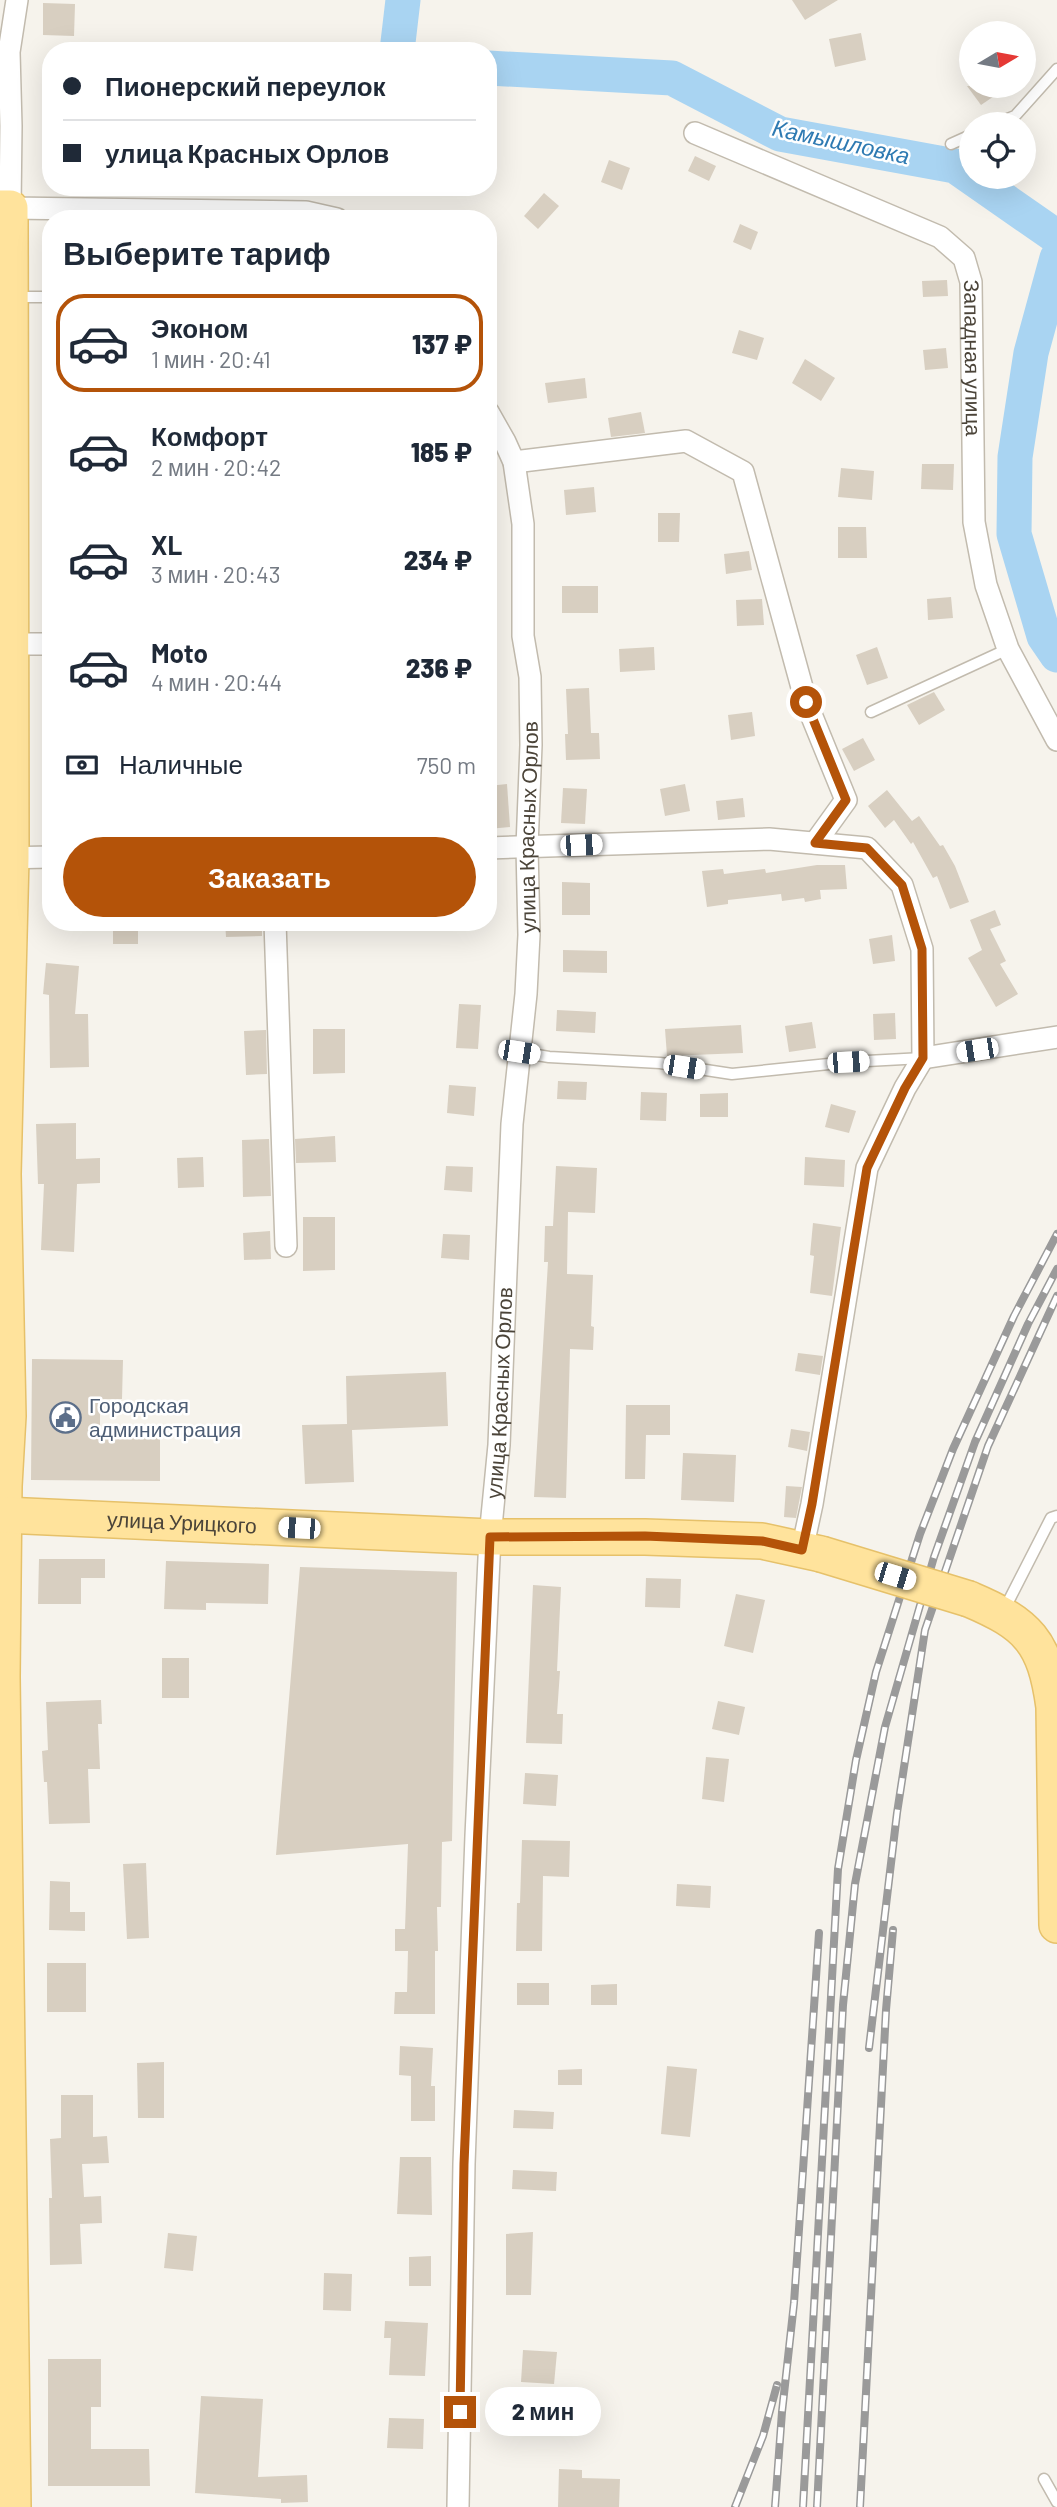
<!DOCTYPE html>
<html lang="ru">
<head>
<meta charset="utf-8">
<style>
	body { margin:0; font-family:Barlow,sans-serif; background:#f2f2f3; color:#1f2937; height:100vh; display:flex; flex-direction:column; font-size:26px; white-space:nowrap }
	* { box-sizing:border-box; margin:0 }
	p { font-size:23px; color:#747a83 }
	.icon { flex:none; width:38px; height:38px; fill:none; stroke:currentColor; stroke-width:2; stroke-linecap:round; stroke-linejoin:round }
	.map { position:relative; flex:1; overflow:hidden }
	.details { position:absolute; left:42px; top:210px; width:455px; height:721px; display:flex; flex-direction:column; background:#fff; border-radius:28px; box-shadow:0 7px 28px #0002 }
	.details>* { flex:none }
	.hud { position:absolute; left:42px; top:42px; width:455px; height:154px; border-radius:28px; box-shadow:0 7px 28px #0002; display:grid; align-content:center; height:154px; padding:0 21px; background:#fff }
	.needle { width:46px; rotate:80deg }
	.fabs { position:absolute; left:959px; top:21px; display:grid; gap:14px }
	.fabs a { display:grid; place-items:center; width:77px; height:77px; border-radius:50%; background:#fff; box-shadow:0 7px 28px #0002; font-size:35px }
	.end { position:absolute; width:32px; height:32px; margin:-16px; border:9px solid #b45309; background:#fff; box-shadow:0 0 0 4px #fff }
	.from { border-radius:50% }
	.bubble { position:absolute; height:49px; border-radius:24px; background:#fff; box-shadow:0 7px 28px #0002; font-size:23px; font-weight:800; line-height:49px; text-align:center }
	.car { position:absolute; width:21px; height:42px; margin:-21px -10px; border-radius:9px; box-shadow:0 0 5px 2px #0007; background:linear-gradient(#fff 24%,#345 0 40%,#fff 0 76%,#345 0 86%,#fff 0) }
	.hud b { display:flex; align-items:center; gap:24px; height:66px; font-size:26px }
	.hud b+b { border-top:2px solid #e0e1e3 }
	.hud i { width:18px; height:18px; background:#1f2937 }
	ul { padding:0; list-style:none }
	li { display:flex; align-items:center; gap:21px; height:98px; margin:0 14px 10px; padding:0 7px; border:4px solid transparent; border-radius:28px }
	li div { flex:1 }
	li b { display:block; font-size:26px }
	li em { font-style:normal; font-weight:800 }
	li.selected { border-color:#b45309 }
	li>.icon { width:63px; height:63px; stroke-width:1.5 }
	h2 { padding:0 21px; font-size:32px; line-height:84px }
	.pay { display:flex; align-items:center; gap:18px; height:77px; padding:0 21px; font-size:26px }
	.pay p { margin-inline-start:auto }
	.button { display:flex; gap:14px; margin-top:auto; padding:14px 21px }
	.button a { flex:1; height:80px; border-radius:42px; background:#b45309; color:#fff; font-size:28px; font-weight:800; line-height:80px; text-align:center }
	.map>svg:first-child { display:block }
</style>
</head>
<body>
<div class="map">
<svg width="1057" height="2507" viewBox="0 0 1057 2507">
	<rect width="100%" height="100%" fill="#f6f3ec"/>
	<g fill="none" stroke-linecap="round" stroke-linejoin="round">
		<!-- river -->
		<g stroke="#a9d4f2" stroke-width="35">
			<polyline points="397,51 403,0"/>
			<polyline points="488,68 672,78 780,134 955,166 1057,237"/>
			<polyline points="1057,258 1031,353 1015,457 1014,534 1044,636 1057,655"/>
		</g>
	</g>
	<!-- building -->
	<g fill="#d8cfc1">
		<polygon points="792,0 838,0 805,20"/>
		<polygon points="43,3 75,4 74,36 43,35"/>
		<polygon points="861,33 866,60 835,67 829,39"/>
		<polygon points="967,86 1009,86 981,105"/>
		<polygon points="695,156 716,166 709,181 688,171"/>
		<polygon points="609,160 630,168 622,190 601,182"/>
		<polygon points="544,193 559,206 538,229 524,216"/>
		<polygon points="740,224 758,232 751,250 733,242"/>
		<polygon points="947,280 948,296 923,297 922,281"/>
		<polygon points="739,330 764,338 757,360 732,353"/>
		<polygon points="946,348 948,368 925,370 923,350"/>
		<polygon points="805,359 835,378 821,401 792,383"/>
		<polygon points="585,378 587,398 548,403 545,383"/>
		<polygon points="641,412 645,433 611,437 608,418"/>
		<polygon points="922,464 954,464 953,490 921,489"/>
		<polygon points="841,468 874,471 872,500 838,497"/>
		<polygon points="594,487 596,512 566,515 564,490"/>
		<polygon points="658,513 680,513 679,542 658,542"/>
		<polygon points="838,527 866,527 867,558 838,558"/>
		<polygon points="749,551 752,570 726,574 724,554"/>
		<rect x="562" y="586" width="36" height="27"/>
		<polygon points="951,597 953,618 928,620 927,599"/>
		<polygon points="762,599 764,625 737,626 736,600"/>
		<polygon points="654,647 655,670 620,672 619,649"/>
		<polygon points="877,647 888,678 867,685 856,655"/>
		<polygon points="589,688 591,733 599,733 600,759 566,760 565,734 568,734 566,689"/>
		<polygon points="934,692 945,710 919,725 907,705"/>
		<polygon points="752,712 755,736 731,740 728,715"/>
		<polygon points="863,738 875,760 854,771 842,749"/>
		<polygon points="507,784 510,827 488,829 488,786"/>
		<polygon points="685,784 690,811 665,816 660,789"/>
		<polygon points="563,788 587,789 585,824 561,823"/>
		<polygon points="887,790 912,821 919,816 940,846 943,845 955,866 969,902 950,909 937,876 933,878 913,842 911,844 894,820 885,828 868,806"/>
		<polygon points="743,798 745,817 718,820 716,801"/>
		<polygon points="817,865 845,865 847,889 820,890 821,899 805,902 804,898 782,901 781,894 728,900 728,904 707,907 702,871 723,869 724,874 765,869 766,873"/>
		<polygon points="562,882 590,883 590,915 562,915"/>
		<polygon points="995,910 1001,925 990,929 1006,961 1000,964 1018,994 996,1007 968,958 982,950 970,920"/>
		<rect x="113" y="922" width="25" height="22"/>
		<polygon points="225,922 262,922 262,936 226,937"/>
		<polygon points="892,935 895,961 873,964 869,939"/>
		<polygon points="563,950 607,951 607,973 563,972"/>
		<polygon points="46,963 79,966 75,1014 88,1014 89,1067 50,1068 49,995 43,994"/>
		<polygon points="459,1004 481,1005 478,1049 456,1048"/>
		<polygon points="557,1010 596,1012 595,1033 556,1031"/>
		<polygon points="895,1013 896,1039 874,1040 873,1014"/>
		<polygon points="812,1022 816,1048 789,1052 785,1026"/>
		<polygon points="741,1025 743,1053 667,1056 665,1029"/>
		<polygon points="313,1029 345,1029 345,1073 313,1074"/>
		<polygon points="266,1030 267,1074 246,1075 244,1031"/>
		<polygon points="558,1081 587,1082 586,1100 557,1099"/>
		<polygon points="449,1085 476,1087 474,1116 447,1113"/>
		<polygon points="641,1092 667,1093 666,1121 640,1120"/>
		<polygon points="728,1093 728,1117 700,1117 700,1094"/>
		<polygon points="831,1104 856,1111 849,1133 825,1127"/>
		<polygon points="76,1123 76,1159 100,1158 100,1183 77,1184 74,1252 41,1250 44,1184 38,1184 36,1124"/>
		<polygon points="335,1136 336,1162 296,1163 295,1139"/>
		<polygon points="269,1139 271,1196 243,1197 242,1140"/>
		<polygon points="203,1157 204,1187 178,1188 177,1158"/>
		<polygon points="805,1157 845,1160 844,1187 804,1185"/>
		<polygon points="446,1166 473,1167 472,1192 444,1190"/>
		<polygon points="556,1166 597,1168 595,1213 568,1212 567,1274 593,1275 591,1326 594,1327 593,1350 570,1349 566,1498 534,1497 548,1262 544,1262 545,1226 553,1226"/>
		<polygon points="303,1217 335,1217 335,1270 303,1271"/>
		<polygon points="813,1223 841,1227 832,1296 810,1293 814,1256 810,1255"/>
		<polygon points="270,1231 271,1259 244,1260 243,1233"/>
		<polygon points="443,1234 470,1235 469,1260 441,1258"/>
		<polygon points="798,1353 823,1356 820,1375 795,1371"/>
		<polygon points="32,1359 123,1360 122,1399 100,1399 100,1438 160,1438 160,1481 31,1480"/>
		<polygon points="446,1372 448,1426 352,1430 354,1482 305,1484 302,1425 347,1424 346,1376"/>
		<polygon points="626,1405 670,1405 670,1435 646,1435 645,1479 625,1479"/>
		<polygon points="791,1429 810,1432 807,1451 788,1447"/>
		<polygon points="683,1453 736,1455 734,1502 681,1500"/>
		<polygon points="786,1486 802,1487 796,1518 784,1517"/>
		<polygon points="39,1559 105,1559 105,1578 81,1578 81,1604 38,1604"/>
		<polygon points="166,1561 269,1564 268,1604 206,1603 206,1610 164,1609"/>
		<polygon points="300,1567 457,1572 452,1841 442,1842 441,1907 437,1907 438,1951 435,1951 435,2014 394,2014 395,1992 407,1992 408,1951 395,1951 395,1929 405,1929 408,1844 276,1855"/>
		<polygon points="646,1578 681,1579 680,1608 645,1607"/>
		<polygon points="533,1585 561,1587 557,1671 560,1671 557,1714 563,1714 562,1744 526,1743"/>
		<polygon points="736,1594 765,1600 753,1653 724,1646"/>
		<rect x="162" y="1658" width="27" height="40"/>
		<polygon points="101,1700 102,1724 98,1724 100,1769 88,1769 90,1823 49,1824 47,1782 44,1782 42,1751 48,1750 46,1702"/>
		<polygon points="718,1701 745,1707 739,1735 712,1729"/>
		<polygon points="706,1757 729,1759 724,1802 702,1799"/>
		<polygon points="525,1773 558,1775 556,1806 523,1804"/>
		<polygon points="522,1840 570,1841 569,1877 543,1876 542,1951 516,1951 517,1903 520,1903"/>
		<polygon points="146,1863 149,1938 127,1939 123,1864"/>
		<polygon points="50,1881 70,1882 70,1912 85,1912 85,1931 49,1930"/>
		<polygon points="677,1884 711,1886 710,1908 676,1906"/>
		<rect x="47" y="1963" width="39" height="49"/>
		<rect x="517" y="1983" width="32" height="22"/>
		<polygon points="617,1984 617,2005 591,2005 591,1985"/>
		<polygon points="400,2046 433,2048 431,2086 435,2086 435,2121 411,2121 411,2076 399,2075"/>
		<polygon points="164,2062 164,2118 138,2118 137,2063"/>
		<polygon points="667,2066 697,2069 690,2137 661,2134"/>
		<polygon points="582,2069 582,2085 558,2085 558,2070"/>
		<polygon points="61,2095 93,2095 93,2137 107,2136 109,2163 82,2164 84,2197 101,2196 102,2223 80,2224 82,2264 50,2265 49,2198 52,2198 50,2139 61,2138"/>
		<polygon points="514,2110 554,2112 553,2129 513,2128"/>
		<polygon points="400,2157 431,2157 432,2215 397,2214"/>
		<polygon points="513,2170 557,2172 556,2191 512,2189"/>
		<polygon points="533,2232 531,2295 506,2295 506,2234"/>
		<polygon points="168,2233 197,2236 193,2271 164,2268"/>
		<polygon points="431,2256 431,2286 409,2286 409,2257"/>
		<polygon points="324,2273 352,2274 351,2311 323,2310"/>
		<polygon points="385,2321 428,2323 425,2376 389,2375 391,2338 384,2338"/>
		<polygon points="523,2350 557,2352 554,2384 521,2382"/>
		<polygon points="48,2359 101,2359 101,2407 91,2407 91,2449 149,2449 150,2486 48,2486"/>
		<polygon points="201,2396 263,2399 258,2477 307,2475 308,2502 281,2503 281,2499 195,2493"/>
		<polygon points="389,2418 424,2419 423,2449 387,2448"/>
		<polygon points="559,2469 582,2470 582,2478 620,2479 619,2507 558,2507"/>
	</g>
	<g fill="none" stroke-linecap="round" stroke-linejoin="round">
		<defs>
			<g id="lane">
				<polyline points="995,124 1015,116 1057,69"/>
				<polyline points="951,144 971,135"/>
				<polyline points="15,297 51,297"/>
				<polyline points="871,712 1008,649"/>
				<polyline points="519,1052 549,1057 660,1063 732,1074 848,1062 923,1058"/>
				<polyline points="1004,1610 1051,1518 1057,1516"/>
				<polyline points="1044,2479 1057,2502"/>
			</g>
			<g id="street">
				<polyline points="17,0 9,52 11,126 10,208 306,212 337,219"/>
				<path id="s1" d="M695,133L940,237L964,258L971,282L974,522L986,585L1008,649L1057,740"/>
				<polyline points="514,462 686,441 743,472 806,702 846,800 815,843"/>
				<polyline points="10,644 51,644"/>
				<polyline points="488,848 769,839 867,848 902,885 922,949 923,1058 905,1088 867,1168 812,1504 802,1550"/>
				<polyline points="0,858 51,857"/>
				<polyline points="275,922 286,1246"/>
				<polyline points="923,1058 1057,1037"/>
				<path id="s2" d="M458,2507L464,2164L476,1836L490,1537L499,1445L512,1124L526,994L529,935L527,847L531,745L530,677L523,636V524L514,462L505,442L488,412"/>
			</g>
			<g id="primary">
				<polyline points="0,208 10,208 11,858 3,1174 8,1416 4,1486 2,1677 13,2507"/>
				<path id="s3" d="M4,1515L490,1537H645L762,1541L821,1554"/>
				<path d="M969,1599C1028,1624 1045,1641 1054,1707L1057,1925"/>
			</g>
		</defs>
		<!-- lane casing -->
		<use href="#lane" stroke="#c2bbae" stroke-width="13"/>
		<!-- street casing -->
		<use href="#street" stroke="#c2bbae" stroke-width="24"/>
		<!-- primary casing -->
		<use href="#primary" stroke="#e6c16a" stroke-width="38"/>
		<!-- lane -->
		<use href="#lane" stroke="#fff" stroke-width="10"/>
		<!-- street -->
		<use href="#street" stroke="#fff" stroke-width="21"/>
		<!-- primary -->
		<use href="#primary" stroke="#ffe39c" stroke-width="35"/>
		<defs>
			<g id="rail">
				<polyline points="869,2048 897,1813 925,1630 988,1446 1057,1296"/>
				<polyline points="735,2507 763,2436 777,2385"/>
				<polyline points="775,2507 782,2412 794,2303 819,1933"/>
				<polyline points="803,2507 838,1869 856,1760 876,1672 920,1534 953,1449 1014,1316 1057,1234"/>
				<polyline points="817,2507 843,2005 855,1884 885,1727 934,1557 975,1442 1028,1324 1057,1269"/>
				<polyline points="860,2507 886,2010 893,1930"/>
			</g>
		</defs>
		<!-- rail casing -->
		<use href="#rail" stroke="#9a9a9a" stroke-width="8"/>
		<!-- rail -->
		<use href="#rail" stroke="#fff" stroke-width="5" stroke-dasharray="16" stroke-linecap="butt"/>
		<defs>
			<polyline id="primary-bridge" points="821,1554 969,1599"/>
		</defs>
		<!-- primary-bridge casing -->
		<use href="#primary-bridge" stroke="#e6c16a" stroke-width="38" stroke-linecap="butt"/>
		<!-- primary-bridge -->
		<use href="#primary-bridge" stroke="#ffe39c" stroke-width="35"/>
	</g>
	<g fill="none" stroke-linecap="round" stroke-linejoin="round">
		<!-- route -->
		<polyline stroke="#b45309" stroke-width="9" points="460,2412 464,2164 490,1537 645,1536 762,1541 802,1550 812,1504 867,1168 905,1088 923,1058 922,949 902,885 867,848 815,843 846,800 806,702"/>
	</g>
	<!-- icons -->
	<defs>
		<symbol id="civic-ring" viewBox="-11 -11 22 22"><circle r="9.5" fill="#fff" stroke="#5c6f8a" stroke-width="1.5"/><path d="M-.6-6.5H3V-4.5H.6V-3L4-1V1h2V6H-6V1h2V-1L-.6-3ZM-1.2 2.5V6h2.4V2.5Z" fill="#5c6f8a"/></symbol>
	</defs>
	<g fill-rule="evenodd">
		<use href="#civic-ring" x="48" y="1400" width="35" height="35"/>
	</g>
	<g text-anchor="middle" stroke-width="5" stroke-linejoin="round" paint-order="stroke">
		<!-- street labels -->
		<g font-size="21" fill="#4b4439" stroke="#fff">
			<text dy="7" stroke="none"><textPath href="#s1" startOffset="399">Западная улица</textPath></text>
			<text dy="7" stroke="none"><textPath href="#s2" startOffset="1682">улица Красных Орлов</textPath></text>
			<text dy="7" stroke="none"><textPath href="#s2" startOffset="1115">улица Красных Орлов</textPath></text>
			<text dy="7" stroke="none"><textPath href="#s3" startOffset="178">улица Урицкого</textPath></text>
		</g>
		<!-- service labels -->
		<g font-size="21" fill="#4e5e75" stroke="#fff" text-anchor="start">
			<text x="89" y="1413">Городская<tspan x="89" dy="24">администрация</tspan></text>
		</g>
		<!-- water labels -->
		<g font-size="23" font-style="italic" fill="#2e7ab2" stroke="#fff">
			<text transform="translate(841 142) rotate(12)" y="8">Камышловка</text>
		</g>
	</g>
</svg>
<div class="fabs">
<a><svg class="needle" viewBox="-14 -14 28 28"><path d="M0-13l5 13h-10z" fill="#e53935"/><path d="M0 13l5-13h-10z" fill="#747a83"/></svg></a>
<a><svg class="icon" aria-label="locate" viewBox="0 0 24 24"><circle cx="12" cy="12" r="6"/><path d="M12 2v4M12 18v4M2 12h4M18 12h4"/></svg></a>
</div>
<i class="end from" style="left:806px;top:702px"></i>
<i class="end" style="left:460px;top:2412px"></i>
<div class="bubble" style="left:485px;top:2387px;width:116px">2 мин</div>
<i class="car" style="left:581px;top:845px;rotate:88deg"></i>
<i class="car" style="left:977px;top:1050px;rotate:261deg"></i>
<i class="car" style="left:519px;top:1052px;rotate:99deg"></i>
<i class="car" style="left:848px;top:1062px;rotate:87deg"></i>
<i class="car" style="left:684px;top:1067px;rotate:99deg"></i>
<i class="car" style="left:299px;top:1528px;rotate:273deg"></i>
<i class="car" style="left:895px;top:1576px;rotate:107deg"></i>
<div class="hud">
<b><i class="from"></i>Пионерский переулок</b>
<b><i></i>улица Красных Орлов</b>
</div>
<section class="details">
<h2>Выберите тариф</h2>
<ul>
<li class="selected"><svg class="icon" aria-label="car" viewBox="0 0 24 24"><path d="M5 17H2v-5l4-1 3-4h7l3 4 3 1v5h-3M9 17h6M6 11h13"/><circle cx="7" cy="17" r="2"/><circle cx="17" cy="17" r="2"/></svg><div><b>Эконом</b><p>1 мин · 20:41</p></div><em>137 ₽</em></li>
<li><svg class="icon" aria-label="car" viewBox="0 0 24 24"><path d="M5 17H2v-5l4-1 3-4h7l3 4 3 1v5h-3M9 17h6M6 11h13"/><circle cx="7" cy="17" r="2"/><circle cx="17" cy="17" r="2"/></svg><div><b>Комфорт</b><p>2 мин · 20:42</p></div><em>185 ₽</em></li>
<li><svg class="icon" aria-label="car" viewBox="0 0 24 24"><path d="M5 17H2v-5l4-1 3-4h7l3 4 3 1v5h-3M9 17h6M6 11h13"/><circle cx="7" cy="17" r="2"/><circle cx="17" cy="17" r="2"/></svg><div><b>XL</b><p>3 мин · 20:43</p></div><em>234 ₽</em></li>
<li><svg class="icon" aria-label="car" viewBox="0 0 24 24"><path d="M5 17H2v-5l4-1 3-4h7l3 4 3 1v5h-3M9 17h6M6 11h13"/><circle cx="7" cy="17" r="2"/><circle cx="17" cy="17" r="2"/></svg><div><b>Moto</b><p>4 мин · 20:44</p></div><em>236 ₽</em></li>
</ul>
<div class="pay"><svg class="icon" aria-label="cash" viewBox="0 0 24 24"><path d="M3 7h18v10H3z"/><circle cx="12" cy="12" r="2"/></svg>Наличные<p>750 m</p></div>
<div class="button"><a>Заказать</a></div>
</section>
</div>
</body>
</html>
